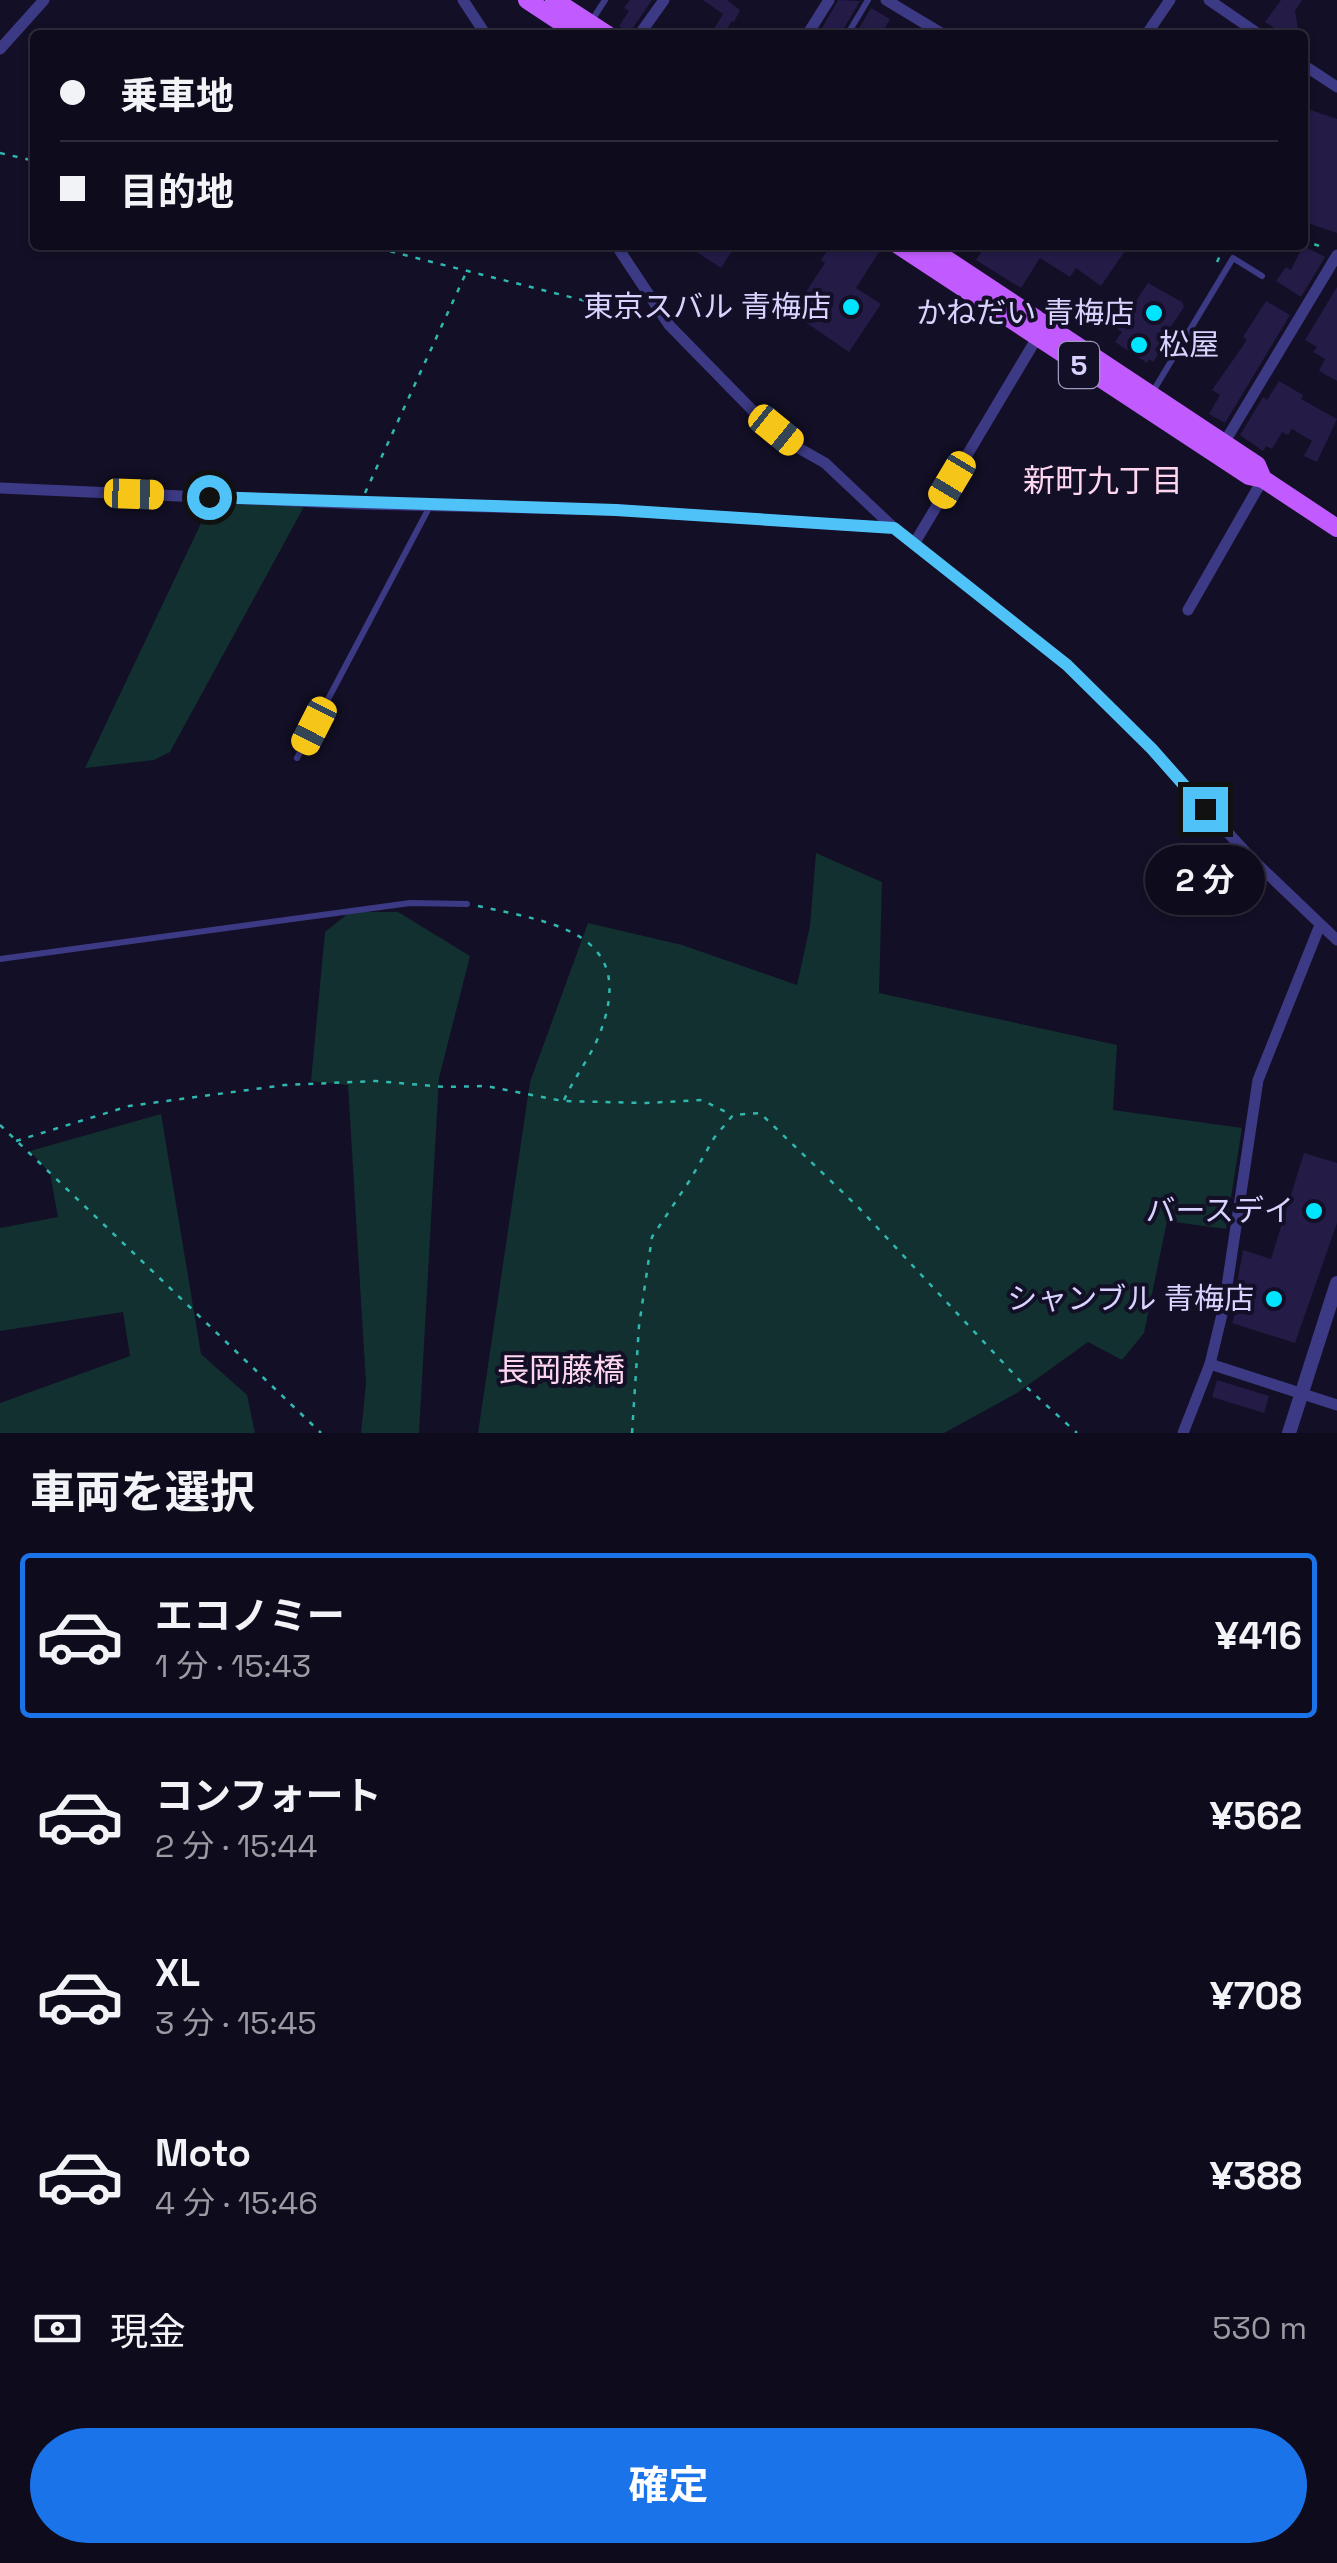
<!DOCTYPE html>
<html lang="ja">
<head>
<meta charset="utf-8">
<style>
	body { margin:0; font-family:"Space Grotesk","Noto Sans JP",sans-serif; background:#171425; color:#f1f3f6; height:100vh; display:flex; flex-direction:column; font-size:38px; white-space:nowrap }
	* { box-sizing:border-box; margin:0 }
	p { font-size:32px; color:#9b9ba3 }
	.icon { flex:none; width:55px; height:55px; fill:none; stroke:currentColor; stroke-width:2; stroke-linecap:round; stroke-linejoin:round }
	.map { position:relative; height:1433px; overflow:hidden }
	.sheet { display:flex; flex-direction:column; background:#0e0b1c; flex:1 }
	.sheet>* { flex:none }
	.guide { position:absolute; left:30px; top:30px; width:1278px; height:220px; border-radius:10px; box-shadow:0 2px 8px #0004,0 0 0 2px #2e2b3b; display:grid; align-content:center; height:220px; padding:0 30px; background:#0e0b1c }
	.end { position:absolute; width:45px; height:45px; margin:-22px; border:12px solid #4fc3f7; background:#111; box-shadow:0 0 0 5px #111 }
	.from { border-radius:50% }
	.bubble { position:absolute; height:70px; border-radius:35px; background:#0e0b1c; box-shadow:0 2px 8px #0004,0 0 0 2px #2e2b3b; font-size:32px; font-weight:700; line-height:70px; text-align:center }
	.car { position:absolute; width:30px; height:60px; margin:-30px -15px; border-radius:12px; box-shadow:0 0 8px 2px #0007; background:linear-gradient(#f5c518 24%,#345 0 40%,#f5c518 0 76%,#345 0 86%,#f5c518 0) }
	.guide b { display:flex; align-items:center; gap:35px; height:95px; font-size:38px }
	.guide b+b { border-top:2px solid #2e2b3b }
	.guide i { width:25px; height:25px; background:#f1f3f6 }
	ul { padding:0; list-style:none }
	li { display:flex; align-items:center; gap:30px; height:165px; margin:0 20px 15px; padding:0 10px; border:5px solid transparent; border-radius:10px }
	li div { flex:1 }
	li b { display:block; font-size:38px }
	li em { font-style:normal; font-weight:700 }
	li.active { border-color:#1a73e8 }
	li>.icon { width:90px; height:90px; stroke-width:1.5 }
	h2 { padding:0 30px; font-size:45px; line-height:120px }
	.pay { display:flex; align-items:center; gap:25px; height:110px; padding:0 30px; font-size:38px }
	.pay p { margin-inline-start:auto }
	.cta { display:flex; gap:20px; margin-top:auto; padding:20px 30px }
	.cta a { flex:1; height:115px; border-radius:60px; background:#1a73e8; color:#fff; font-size:40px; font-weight:700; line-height:115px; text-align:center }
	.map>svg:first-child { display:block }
</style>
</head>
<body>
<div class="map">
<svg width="1337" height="1433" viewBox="0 0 1337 1433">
	<rect width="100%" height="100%" fill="#130f26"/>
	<!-- green -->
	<g fill="#12302f">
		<polygon points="213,498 306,503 170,752 154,760 85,768"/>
		<polygon points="816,853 882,882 879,993 1117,1045 1113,1110 1242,1128 1226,1229 1167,1221 1144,1333 1122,1360 1088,1342 1017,1393 944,1433 478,1433 530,1082 588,923 682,945 797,985 810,926"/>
		<polygon points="350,912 398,912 470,956 439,1078 419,1433 361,1433 366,1384 348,1085 311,1081 325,932"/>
		<polygon points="161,1114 201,1354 247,1395 255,1433 0,1433 0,1403 130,1356 123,1312 0,1331 0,1228 58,1217 50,1173 30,1151"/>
	</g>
	<!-- building -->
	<g fill="#241b47">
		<polygon points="630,0 652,0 630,32 619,26 629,11 624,8"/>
		<polygon points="703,0 727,0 740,10 734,22 732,21 723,35 710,35 723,14"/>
		<polygon points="838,0 860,1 840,35 818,35"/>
		<polygon points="1281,0 1302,0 1295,11 1299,35 1285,35 1265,22"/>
		<polygon points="871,8 890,19 881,35 855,35"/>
		<polygon points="1302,107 1337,119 1337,233 1302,221"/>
		<polygon points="686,245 736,245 721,268"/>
		<polygon points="831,245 868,245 879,252 856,288 881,304 849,352 792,313 825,263 821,260"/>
		<polygon points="986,245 1129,245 1101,286 1076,268 1070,277 1040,258 1021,288 976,260"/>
		<polygon points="1303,246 1325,257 1301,297 1276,281 1286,267 1291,270"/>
		<polygon points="1148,283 1182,302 1184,307 1158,346 1162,349 1153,362 1149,359 1147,363 1115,342 1122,332 1117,329"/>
		<polygon points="1337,287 1337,381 1319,371 1325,359 1313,352 1317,347 1305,340"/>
		<polygon points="1266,301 1290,315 1225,423 1209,414 1220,395 1212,390 1247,340 1243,337"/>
		<polygon points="1279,381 1303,395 1301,399 1337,419 1317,462 1304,456 1312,441 1292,429 1288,435 1282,432 1272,449 1266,446 1263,451 1240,435 1263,397 1267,400"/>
		<polygon points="1304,1153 1337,1163 1337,1223 1295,1343 1232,1323 1241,1297 1235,1295 1243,1250 1271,1259"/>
		<polygon points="1217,1380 1269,1396 1264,1413 1212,1397"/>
	</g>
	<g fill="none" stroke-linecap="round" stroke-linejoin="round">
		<!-- path -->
		<g stroke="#2fb8b0" stroke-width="2.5" stroke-dasharray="5 8" stroke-linecap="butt">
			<polyline points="0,153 35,161"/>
			<polyline points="1302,240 1325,248"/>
			<polyline points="365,245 649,317"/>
			<polyline points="1217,262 1225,245"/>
			<polyline points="365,493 466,273"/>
			<path d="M478,906C555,923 641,933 598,1038C589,1059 574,1078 564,1100"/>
			<polyline points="0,1125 321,1433"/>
			<polyline points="16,1141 129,1106 285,1085 376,1081 445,1087 486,1086 563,1101 646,1103 702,1100 732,1115"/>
			<polyline points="632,1433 639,1326 652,1237 690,1180 714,1138 733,1115 760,1113 858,1207 1023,1384 1077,1433"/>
		</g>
		<!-- service -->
		<g stroke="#3d3a85" stroke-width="6">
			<polyline points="592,20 605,0"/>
			<polyline points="847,35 868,0"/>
			<polyline points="1152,393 1233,258 1262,276"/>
			<polyline points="297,758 430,506"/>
			<polyline points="0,959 410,903 467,904"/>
		</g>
		<!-- minor -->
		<g stroke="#3d3a85" stroke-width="11">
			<polyline points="463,0 486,35"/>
			<polyline points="886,0 941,33"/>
			<polyline points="1209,0 1260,35"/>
			<polyline points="639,35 664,0"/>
			<polyline points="807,35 829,0"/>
			<polyline points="1146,35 1170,0"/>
			<polyline points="0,49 44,0"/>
			<polyline points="1302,64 1337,87"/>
			<polyline points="616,245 669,325 758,416 795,446 825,463 894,528 1067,665 1152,749 1251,858 1337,940"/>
			<polyline points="1224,443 1337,255"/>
			<polyline points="0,488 360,504 616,510 894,528"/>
			<polyline points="914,544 1041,331"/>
			<polyline points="1188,610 1263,479"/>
			<polyline points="1210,1364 1337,1405"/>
			<polyline points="1183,1433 1210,1364 1224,1306 1258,1080 1320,925"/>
		</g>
		<!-- tertiary -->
		<polyline stroke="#3d3a85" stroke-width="14" points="1289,1433 1337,1283"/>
		<!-- primary -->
		<g stroke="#c25bff" stroke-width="18">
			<polyline points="527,0 580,35"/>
			<polyline points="554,0 608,35"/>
			<polyline points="898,245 1249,476 1263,479 1337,528"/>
			<polyline points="925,245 1257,465 1263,479"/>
		</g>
	</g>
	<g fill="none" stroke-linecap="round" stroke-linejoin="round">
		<!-- route -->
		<polyline stroke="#4fc3f7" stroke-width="12" points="209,497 616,510 894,528 1067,665 1152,749 1205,809"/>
	</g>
	<!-- markers -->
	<g fill="#00e5ff" stroke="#130f26" stroke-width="4">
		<circle cx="851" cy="307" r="10"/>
		<circle cx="1154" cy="313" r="10"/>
		<circle cx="1139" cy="345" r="10"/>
		<circle cx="1314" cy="1211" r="10"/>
		<circle cx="1274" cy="1299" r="10"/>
	</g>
	<g text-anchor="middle" stroke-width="8" stroke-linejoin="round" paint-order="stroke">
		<!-- shield labels -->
		<rect fill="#130f26" stroke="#9e99be" stroke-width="2.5" x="1059" y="342" width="40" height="46" rx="8"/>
		<g font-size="28" font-weight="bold" fill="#d9d4ff">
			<text x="1079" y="375">5</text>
		</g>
		<!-- poi labels -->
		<g font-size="30" fill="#d9d4ff" stroke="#130f26" text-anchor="end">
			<text x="831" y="317">東京スバル 青梅店</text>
			<text x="1134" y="323">かねだい 青梅店</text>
			<text x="1159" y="355" text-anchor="start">松屋</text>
			<text x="1294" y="1221">バースデイ</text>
			<text x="1254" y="1309">シャンブル 青梅店</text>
		</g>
		<!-- neighbourhood labels -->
		<g font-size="32" fill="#ffd6f0" stroke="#130f26">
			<text x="1103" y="492">新町九丁目</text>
			<text x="561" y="1381">長岡藤橋</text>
		</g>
	</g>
</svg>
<i class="end from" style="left:209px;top:497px"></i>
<i class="end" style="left:1205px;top:809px"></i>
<div class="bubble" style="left:1145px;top:845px;width:120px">2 分</div>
<i class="car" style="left:776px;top:430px;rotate:129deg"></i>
<i class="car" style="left:952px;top:480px;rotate:211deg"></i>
<i class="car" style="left:134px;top:494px;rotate:92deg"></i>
<i class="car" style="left:314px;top:726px;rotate:207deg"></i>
<div class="guide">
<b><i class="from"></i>乗車地</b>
<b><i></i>目的地</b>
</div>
</div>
<section class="sheet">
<h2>車両を選択</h2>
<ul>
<li class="active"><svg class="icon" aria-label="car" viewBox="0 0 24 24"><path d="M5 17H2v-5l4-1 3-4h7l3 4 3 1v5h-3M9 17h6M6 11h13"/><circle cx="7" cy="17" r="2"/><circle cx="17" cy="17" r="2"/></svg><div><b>エコノミー</b><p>1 分 · 15:43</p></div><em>¥416</em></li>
<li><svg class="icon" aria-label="car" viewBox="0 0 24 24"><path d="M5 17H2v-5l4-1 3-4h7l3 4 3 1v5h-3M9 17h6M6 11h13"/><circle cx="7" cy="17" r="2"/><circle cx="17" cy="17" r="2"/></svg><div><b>コンフォート</b><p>2 分 · 15:44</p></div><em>¥562</em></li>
<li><svg class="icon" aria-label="car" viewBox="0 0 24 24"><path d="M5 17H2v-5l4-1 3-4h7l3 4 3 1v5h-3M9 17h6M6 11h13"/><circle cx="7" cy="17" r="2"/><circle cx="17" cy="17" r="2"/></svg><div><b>XL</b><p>3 分 · 15:45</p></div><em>¥708</em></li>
<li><svg class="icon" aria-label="car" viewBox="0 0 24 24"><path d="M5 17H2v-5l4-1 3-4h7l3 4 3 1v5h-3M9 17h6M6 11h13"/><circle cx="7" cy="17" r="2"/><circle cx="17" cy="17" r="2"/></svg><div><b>Moto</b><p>4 分 · 15:46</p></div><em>¥388</em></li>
</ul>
<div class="pay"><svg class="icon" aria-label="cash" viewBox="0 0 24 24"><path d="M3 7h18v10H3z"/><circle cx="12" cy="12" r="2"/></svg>現金<p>530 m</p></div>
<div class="cta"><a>確定</a></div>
</section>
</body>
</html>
